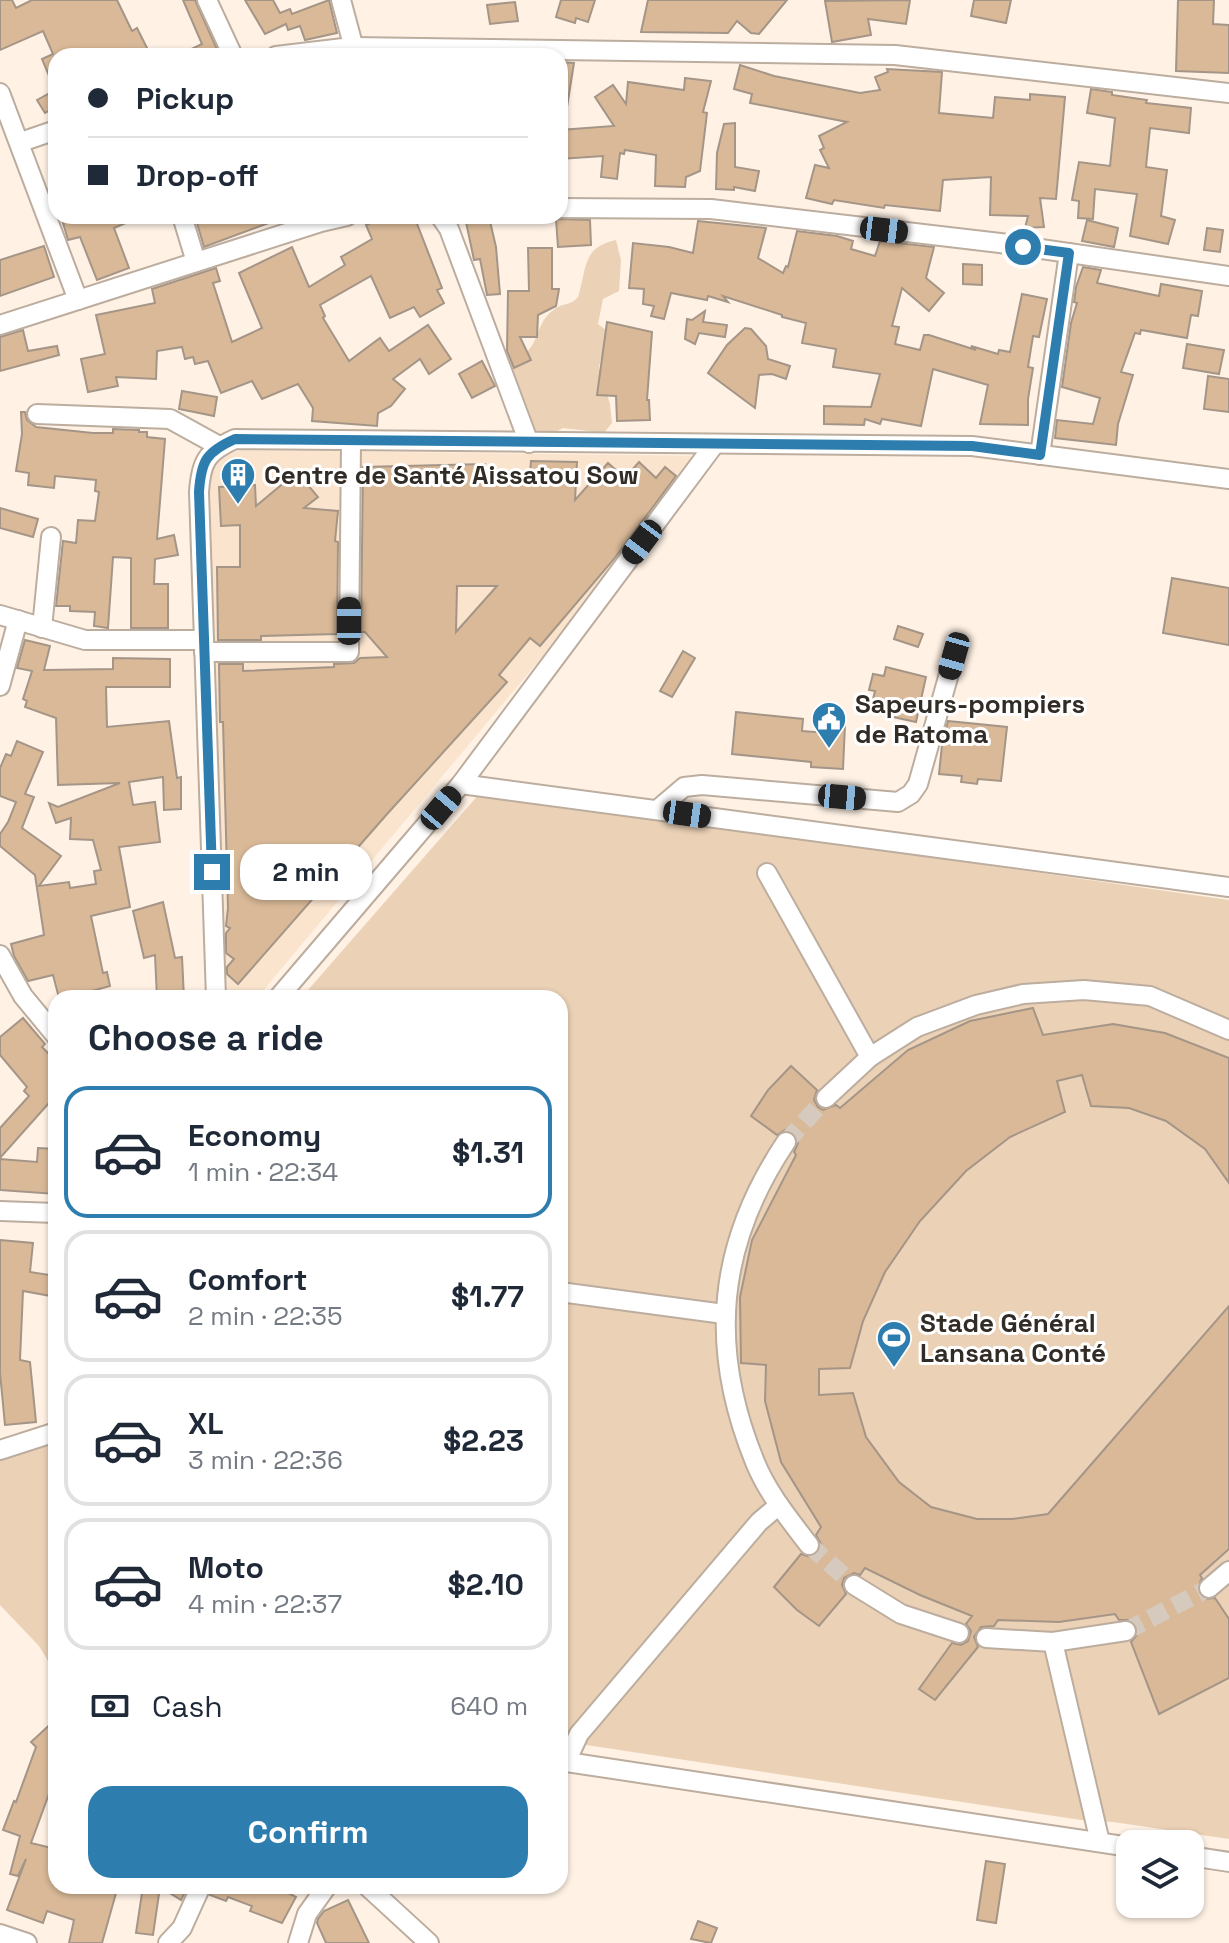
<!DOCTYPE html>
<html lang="en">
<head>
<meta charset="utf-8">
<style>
	body { margin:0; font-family:"Space Grotesk",sans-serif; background:#f2f2f3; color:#1f2937; height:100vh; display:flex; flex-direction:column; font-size:30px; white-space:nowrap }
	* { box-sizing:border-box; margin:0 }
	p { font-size:26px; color:#747a83 }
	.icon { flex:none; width:44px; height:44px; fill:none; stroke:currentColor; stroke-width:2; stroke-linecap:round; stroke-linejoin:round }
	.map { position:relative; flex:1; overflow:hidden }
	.panel { position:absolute; left:48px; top:990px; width:520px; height:904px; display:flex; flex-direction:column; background:#fff; border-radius:24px; box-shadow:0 2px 6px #0004 }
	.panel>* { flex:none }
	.top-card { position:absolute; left:48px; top:48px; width:520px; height:176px; border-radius:24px; box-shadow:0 2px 6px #0004; display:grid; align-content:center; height:176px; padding:0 40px; background:#fff }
	.tools { position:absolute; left:1116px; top:1830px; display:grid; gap:16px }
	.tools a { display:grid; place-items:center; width:88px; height:88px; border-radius:16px; background:#fff; box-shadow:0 2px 6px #0004; font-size:40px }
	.end { position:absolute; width:36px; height:36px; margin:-18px; border:10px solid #2d7eaf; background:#fff; box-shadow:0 0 0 4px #fff }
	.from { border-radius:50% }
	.bubble { position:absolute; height:56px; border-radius:24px; background:#fff; box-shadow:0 2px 6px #0004; font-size:26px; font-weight:800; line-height:56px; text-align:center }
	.car { position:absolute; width:24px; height:48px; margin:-24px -12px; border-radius:10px; box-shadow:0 0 6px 2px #0007; background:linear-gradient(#222 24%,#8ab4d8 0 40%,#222 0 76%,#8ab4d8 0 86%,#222 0) }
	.top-card b { display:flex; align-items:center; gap:28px; height:76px; font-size:30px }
	.top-card b+b { border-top:2px solid #e0e1e3 }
	.top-card i { width:20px; height:20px; background:#1f2937 }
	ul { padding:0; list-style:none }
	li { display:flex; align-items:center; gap:24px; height:132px; margin:0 16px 12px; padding:0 24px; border:4px solid #e0e1e3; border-radius:24px }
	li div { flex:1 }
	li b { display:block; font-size:30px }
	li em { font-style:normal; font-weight:800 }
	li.selected { border-color:#2d7eaf }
	li>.icon { width:72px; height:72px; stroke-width:1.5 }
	h2 { padding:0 40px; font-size:36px; line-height:96px }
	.pay { display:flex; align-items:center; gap:20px; height:88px; padding:0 40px; font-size:30px }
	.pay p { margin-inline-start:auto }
	.cta { display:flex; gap:16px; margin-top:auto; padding:16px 40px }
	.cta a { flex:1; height:92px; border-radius:24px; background:#2d7eaf; color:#fff; font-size:32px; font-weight:800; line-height:92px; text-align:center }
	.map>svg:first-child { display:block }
</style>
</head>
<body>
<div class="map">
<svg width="1229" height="1943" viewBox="0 0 1229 1943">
	<rect width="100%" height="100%" fill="#fff2e5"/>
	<!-- built -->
	<polygon fill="#fae4ce" points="243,450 710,456 257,998 220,998 209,475 220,455"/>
	<!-- green -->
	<g fill="#ebd1b6">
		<path d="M616,240L621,260L619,291L603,299L598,324L607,331L599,367L610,404L612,423L604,433L563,428L546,437L520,428L501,367C549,349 528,327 556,308C564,303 572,305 578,297C587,268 582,247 616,240Z"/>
		<polygon points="480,793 1229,900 1229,1839 1113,1822 1081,1820 560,1741 560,998 301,998"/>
		<polygon points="56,1437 56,1674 39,1646 0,1605 0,1455"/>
	</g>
	<!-- building -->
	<g fill="#d9b998" stroke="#a49587" stroke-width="2" fill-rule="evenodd">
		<polygon points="0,0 12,0 16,8 32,0 117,0 132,31 137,28 151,56 56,56 56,107 45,113 37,100 55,90 42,59 53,54 43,31 0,50"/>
		<polygon points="183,0 195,0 220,56 177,56 202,44"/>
		<polygon points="245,0 273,0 280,13 290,9 292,14 329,0 337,33 305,40 300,26 288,30 286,24 265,34"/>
		<polygon points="561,0 595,0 588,22 576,18 575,23 556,17"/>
		<polygon points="648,0 787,0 759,34 751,33 737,21 728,33 641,32"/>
		<polygon points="910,0 906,24 868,19 871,35 832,42 825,1"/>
		<polygon points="974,0 1011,0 1006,23 971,16"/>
		<polygon points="1178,0 1214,0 1213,24 1229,25 1229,73 1176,71"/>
		<polygon points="515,2 518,21 490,24 487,5"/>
		<polygon points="560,62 574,63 567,107 560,106"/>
		<polygon points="740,65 774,76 860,93 880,90 875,77 888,72 887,69 942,72 939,113 993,118 995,97 1030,100 1030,94 1065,97 1056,199 1040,198 1044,227 1025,228 1028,216 990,215 991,177 943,180 940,211 885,205 884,208 834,200 832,204 806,198 815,165 829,168 820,150 824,148 819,136 847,122 750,103 752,94 734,89"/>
		<polygon points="685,78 711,81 703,112 707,113 700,171 686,177 685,187 655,186 656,155 625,150 624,154 620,153 617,179 601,177 603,156 560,159 560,130 614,126 595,97 613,85 626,104 628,82 684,90"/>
		<polygon points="1091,89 1112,92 1112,95 1147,100 1146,103 1191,108 1189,133 1150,128 1146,167 1167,170 1161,216 1175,220 1168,244 1130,236 1137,194 1095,189 1093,219 1078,218 1079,201 1072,200 1079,162 1110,166 1115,118 1087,113"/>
		<polygon points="735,123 735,167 759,171 755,191 734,187 734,190 716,189 717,153 724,124"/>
		<polygon points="61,216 142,216 114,228 129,268 97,280 80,237 68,240"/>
		<polygon points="195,216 282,216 282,218 204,247"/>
		<polygon points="387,216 414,216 442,288 437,290 444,303 420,317 414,307 390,318 371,276 320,305 325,316 323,318 349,361 380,338 389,351 428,325 451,359 429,374 420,359 393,379 405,389 391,406 378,413 377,426 312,421 313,408 298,384 262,399 252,381 221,393 208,361 195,364 193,357 185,359 182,347 157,351 156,379 116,377 118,386 88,392 81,359 105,354 96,315 155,303 152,289 216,268 220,281 213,283 232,342 262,328 239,273 292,247 309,287 345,265 341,257 372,239 366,225"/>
		<polygon points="489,217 496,247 500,294 487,295 480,259 474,260 466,222"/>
		<polygon points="556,219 590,220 591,245 558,247"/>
		<polygon points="1087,220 1118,228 1114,247 1082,241"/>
		<polygon points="698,221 766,228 758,258 783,273 786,266 788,267 797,231 837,236 853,241 851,249 875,256 880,241 934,247 926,278 944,293 929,311 902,288 892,326 899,327 895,344 920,350 924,335 929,335 976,350 971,346 998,354 999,350 1010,352 1022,294 1047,299 1039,337 1033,336 1028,367 1033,368 1028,399 1028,425 980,424 988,385 933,369 921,426 882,419 880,424 865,419 864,425 824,424 824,406 871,407 880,374 833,367 836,349 802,343 806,323 782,317 782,315 723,296 728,302 708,296 707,300 671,293 664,319 651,316 654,306 643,304 644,289 629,288 633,243 669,247 693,253"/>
		<polygon points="1207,228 1223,230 1220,252 1204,250"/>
		<polygon points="44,246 54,277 0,296 0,260"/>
		<polygon points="528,248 552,248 552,289 559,289 556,306 538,315 537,337 520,337 531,360 514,368 507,351 508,291 529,291"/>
		<polygon points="963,264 982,265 982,285 963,284"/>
		<polygon points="1083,267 1101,270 1097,283 1159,296 1161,284 1202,291 1198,316 1191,315 1187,338 1141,330 1140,334 1135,333 1121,372 1133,375 1118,424 1116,445 1055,438 1057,420 1093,424 1100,398 1062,387 1071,323 1077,303 1074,302 1076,287"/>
		<polygon points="705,311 703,322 727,325 725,337 699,333 695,344 685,339 687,319 692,320"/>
		<polygon points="607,322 652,332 647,400 649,400 650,420 617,421 616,396 597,395"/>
		<polygon points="745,328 751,329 766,346 768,359 790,366 786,379 772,374 759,375 755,408 708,373 727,345"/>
		<polygon points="23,330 28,351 57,346 59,355 0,371 0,337"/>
		<polygon points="1187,344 1224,350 1219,374 1183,368"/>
		<polygon points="482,361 495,386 472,398 459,374"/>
		<polygon points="1208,376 1229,379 1229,412 1204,409"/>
		<polygon points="182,391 217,397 214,416 179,409"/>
		<polygon points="21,412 25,412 27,420 36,427 93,433 113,433 113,429 139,430 139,432 147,432 147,437 165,439 157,539 174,535 178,555 155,559 154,584 168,584 168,628 131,628 131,558 113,557 108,628 94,626 95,612 70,611 70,606 56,606 63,541 76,543 78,520 95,521 99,492 95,491 96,480 55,476 54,488 28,485 29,473 16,471 22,434"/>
		<path d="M531,461L577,462L575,500L608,463L625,478L639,462L656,478L665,467L676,476L614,559L540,646L530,638L499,675L507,682L388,813L238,984L227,974V967L234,959L226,953V933L230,928L226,926L228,908L223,722H220L219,664H243V671L334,667V664L354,663L360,658L387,657L365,632H361L363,467L485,464V474H530ZM457,586H497L456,632Z"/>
		<polygon points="297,472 318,497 304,508 338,511 335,541 338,542 337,634 261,636 261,640 218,640 217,567 240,567 240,525 221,526 219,487 255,485 256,506"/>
		<polygon points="0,508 38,519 33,537 0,528"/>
		<polygon points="1172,578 1229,588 1229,645 1163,633"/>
		<polygon points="898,626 923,634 918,647 894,639"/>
		<polygon points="25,640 50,646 44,670 113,669 113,658 170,659 170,687 106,687 107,727 169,721 177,778 181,777 181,809 164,810 163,777 129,782 133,805 155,802 160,842 119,847 130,907 91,916 103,973 107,972 110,986 88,992 89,998 59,998 53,975 28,981 14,956 11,944 44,935 35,875 0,846 0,834 8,822 16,802 0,796 0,768 6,754 11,756 17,741 43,752 25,794 34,797 22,828 61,856 39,886 69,882 70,888 96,884 94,871 101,870 93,840 70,839 71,818 56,823 49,803 58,807 120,783 58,785 56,718 25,707 27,701 23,699 32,671 17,668"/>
		<polygon points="683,651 695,658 672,697 660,691"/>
		<polygon points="886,667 926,677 916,722 870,712 875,691 869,690 873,674 884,676"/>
		<polygon points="736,712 803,719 802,731 828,733 828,724 845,725 843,769 811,767 811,762 732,754"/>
		<polygon points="948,721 1007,727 1001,781 978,779 977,784 961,782 962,776 939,774 942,745"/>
		<polygon points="163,902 175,958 182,957 184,998 157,998 155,955 144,958 133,911"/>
		<polygon points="1033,1008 1043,1035 1113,1024 1165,1033 1229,1058 1229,1183 1205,1149 1166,1121 1129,1108 1091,1106 1082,1075 1057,1081 1065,1112 1010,1137 966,1171 920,1221 885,1272 863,1321 850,1368 819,1369 819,1395 853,1393 866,1437 899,1482 931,1507 977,1519 1012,1519 1048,1514 1229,1306 1229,1549 1200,1575 1202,1578 1197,1589 1204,1599 1215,1598 1229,1619 1229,1678 1159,1714 1131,1642 1137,1635 1136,1624 1130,1620 1119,1620 1115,1614 1059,1622 998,1620 994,1626 981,1627 974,1637 978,1647 935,1700 919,1689 952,1643 961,1645 968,1641 971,1631 966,1624 972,1616 920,1595 865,1568 860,1575 854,1573 844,1578 842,1585 846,1594 819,1626 797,1610 774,1587 801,1554 810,1557 817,1554 821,1544 816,1535 821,1527 781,1462 765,1401 766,1365 741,1363 740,1297 752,1240 796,1155 794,1152 798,1143 791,1131 785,1130 777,1135 751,1116 768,1090 791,1066 817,1090 814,1100 818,1107 823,1110 836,1105 840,1108 908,1050 970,1021"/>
		<polygon points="23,1018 45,1044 42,1047 56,1061 56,1095 0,1158 0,1128 29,1096 24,1091 27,1087 0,1055 0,1037"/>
		<polygon points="38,1148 56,1149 56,1194 0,1190 0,1159 37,1162"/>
		<polygon points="0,1240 33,1243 30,1272 56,1276 56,1297 23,1291 20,1360 30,1362 36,1422 5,1425 0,1373"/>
		<polygon points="56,1719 56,1787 53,1796 49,1794 31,1843 56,1849 56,1886 118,1886 102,1943 69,1943 74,1920 47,1911 43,1923 7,1910 26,1859 18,1876 10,1874 20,1836 3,1830 14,1801 16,1802 36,1747 31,1742"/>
		<polygon points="986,1861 1005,1864 996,1923 977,1920"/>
		<polygon points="143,1886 188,1886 181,1900 160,1887 153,1935 136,1933"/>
		<polygon points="213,1886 275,1886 296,1897 282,1923 250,1911 252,1906 228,1897 226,1901 210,1895"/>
		<polygon points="348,1900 369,1943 326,1943 317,1923 318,1919 324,1911"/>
		<polygon points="698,1921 717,1928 711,1943 691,1939"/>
	</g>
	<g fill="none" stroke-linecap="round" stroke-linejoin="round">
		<!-- minor-tunnel -->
		<g stroke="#d6cabf" stroke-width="18" stroke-dasharray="18 9" stroke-linecap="butt">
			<polyline points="786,1142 826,1098"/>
			<polyline points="809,1545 854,1585"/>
			<polyline points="1126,1631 1209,1588"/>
		</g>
		<defs>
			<g id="minor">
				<polyline points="207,0 233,56"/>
				<polyline points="341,0 356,56"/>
				<polyline points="276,56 352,47 895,55 1229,93"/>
				<polyline points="0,93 78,300"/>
				<polyline points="21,142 56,130"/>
				<polyline points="560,208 711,209 1000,243 1229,276"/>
				<polyline points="182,216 196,262"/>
				<polyline points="440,216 449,229 529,443"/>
				<polyline points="0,325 321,222 347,216"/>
				<polyline points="37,414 170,419 219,446"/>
				<polyline points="1040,455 1069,253"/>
				<polyline points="0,615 85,640 204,640"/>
				<polyline points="42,628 51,537"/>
				<polyline points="204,652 349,652 351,441"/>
				<polyline points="0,686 18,620"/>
				<polyline points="461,784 714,445"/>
				<polyline points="657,810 684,787 702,785 898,802 911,794 918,784 954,656"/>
				<polyline points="767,873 870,1057"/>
				<polyline points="0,955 23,996 56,1036"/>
				<path d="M216,998L199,492C201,462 206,452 235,439L972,446L1229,479"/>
				<polyline points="278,998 461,784 1229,887"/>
				<polyline points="826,1098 870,1057 917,1027 976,1005 1023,994 1084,990 1150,996 1229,1030"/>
				<path d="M786,1142C717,1245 708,1347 755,1462C767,1492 789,1519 809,1545"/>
				<polyline points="0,1211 56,1213"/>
				<polyline points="560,1292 724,1314"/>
				<polyline points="0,1450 56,1432"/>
				<polyline points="854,1585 901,1614 959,1633"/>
				<polyline points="1209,1588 1229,1571"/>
				<polyline points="986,1638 1053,1642 1126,1631"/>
				<polyline points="1053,1642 1100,1842"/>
				<polyline points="560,1761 1130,1847"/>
				<polyline points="566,1762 579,1734 759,1522 779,1505"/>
				<polyline points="1190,1856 1229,1862"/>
				<polyline points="367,1886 429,1943"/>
				<polyline points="0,1934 27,1943"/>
				<polyline points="168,1943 182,1928 201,1886"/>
				<polyline points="298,1943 307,1914 327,1886"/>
			</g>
		</defs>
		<!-- minor casing -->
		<use href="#minor" stroke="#bcad9e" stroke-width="22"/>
		<!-- minor -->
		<use href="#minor" stroke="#fff" stroke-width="18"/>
	</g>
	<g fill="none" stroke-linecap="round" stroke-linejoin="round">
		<!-- route -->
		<path stroke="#2d7eaf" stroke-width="10" d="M212,872L199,492C201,461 206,452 235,439L972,446L1040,455L1069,253L1023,247"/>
	</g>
	<!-- icons -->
	<defs>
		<symbol id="building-pin" viewBox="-11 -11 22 30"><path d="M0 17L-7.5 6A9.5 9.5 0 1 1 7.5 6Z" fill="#2d7eaf" stroke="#fff"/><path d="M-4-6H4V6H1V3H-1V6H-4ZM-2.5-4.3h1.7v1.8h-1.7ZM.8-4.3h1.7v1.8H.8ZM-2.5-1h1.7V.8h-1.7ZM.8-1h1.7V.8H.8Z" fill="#fff"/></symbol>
		<symbol id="civic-pin" viewBox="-11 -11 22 30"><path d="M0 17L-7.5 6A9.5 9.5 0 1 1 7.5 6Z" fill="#2d7eaf" stroke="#fff"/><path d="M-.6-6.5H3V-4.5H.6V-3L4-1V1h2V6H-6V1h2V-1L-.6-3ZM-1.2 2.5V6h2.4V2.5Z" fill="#fff"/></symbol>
		<symbol id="stadium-pin" viewBox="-11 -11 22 30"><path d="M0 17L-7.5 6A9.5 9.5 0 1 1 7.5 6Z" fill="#2d7eaf" stroke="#fff"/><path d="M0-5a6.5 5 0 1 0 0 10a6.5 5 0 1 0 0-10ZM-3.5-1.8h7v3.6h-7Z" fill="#fff"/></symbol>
	</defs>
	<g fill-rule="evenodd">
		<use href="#building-pin" x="218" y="455" width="40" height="54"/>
		<use href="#civic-pin" x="809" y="699" width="40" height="54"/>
		<use href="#stadium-pin" x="874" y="1318" width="40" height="54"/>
	</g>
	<g text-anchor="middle" stroke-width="6" stroke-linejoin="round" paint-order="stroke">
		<!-- poi labels -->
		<g font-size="26" font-weight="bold" fill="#322c26" stroke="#fff" text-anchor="start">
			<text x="264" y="484">Centre de Santé Aissatou Sow</text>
			<text x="855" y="713">Sapeurs-pompiers<tspan x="855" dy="30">de Ratoma</tspan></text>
			<text x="920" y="1332">Stade Général<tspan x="920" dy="30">Lansana Conté</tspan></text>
		</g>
	</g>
</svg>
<div class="tools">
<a><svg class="icon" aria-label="layers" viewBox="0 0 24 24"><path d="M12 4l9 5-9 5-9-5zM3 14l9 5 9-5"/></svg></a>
</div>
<i class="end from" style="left:1023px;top:247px"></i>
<i class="end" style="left:212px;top:872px"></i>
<div class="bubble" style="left:240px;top:844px;width:132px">2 min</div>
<i class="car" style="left:884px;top:230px;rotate:97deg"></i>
<i class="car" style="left:642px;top:542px;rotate:217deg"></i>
<i class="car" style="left:349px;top:621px;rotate:0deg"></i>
<i class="car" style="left:954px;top:656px;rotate:196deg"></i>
<i class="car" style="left:842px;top:797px;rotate:95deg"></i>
<i class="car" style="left:441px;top:808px;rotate:40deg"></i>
<i class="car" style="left:687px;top:814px;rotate:98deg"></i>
<div class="top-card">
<b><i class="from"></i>Pickup</b>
<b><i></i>Drop-off</b>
</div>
<section class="panel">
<h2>Choose a ride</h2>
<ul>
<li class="selected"><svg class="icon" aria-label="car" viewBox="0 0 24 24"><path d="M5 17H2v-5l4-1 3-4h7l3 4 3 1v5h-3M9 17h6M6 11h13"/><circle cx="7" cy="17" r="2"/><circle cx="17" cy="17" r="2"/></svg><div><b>Economy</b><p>1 min · 22:34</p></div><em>$1.31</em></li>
<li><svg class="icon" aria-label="car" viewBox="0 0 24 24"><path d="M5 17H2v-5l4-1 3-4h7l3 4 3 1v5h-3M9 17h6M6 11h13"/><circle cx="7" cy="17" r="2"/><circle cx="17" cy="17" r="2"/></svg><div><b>Comfort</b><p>2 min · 22:35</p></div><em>$1.77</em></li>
<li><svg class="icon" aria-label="car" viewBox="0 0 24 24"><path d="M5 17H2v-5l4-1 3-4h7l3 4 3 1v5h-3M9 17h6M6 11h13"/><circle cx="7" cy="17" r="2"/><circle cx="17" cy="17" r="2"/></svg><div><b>XL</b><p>3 min · 22:36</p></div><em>$2.23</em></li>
<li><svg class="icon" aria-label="car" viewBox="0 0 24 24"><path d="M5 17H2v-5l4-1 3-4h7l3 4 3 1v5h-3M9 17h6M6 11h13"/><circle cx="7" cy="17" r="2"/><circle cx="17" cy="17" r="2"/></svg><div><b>Moto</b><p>4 min · 22:37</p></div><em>$2.10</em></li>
</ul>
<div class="pay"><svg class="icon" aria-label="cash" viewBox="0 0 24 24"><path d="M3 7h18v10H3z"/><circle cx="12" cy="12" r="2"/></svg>Cash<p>640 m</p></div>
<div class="cta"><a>Confirm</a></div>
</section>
</div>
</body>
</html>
